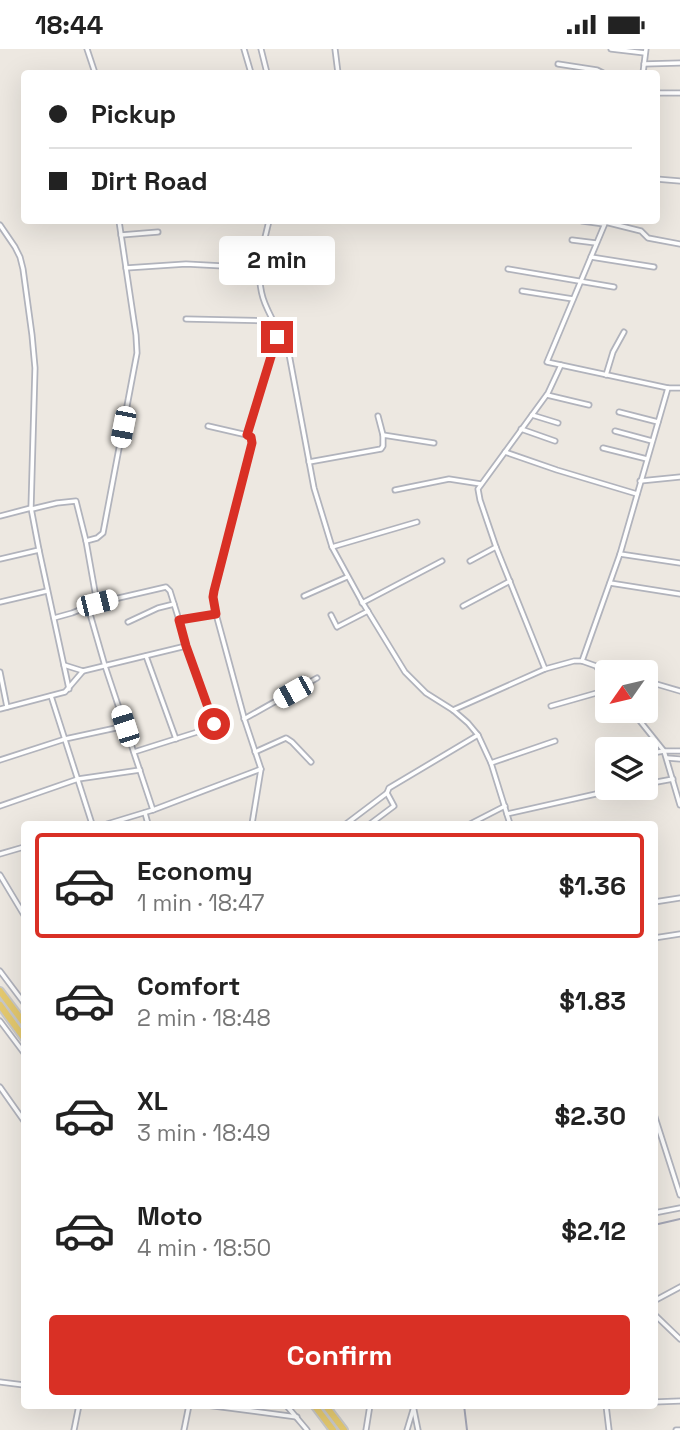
<!DOCTYPE html>
<html lang="en">
<head>
<meta charset="utf-8">
<style>
	body { margin:0; font-family:"Space Grotesk",sans-serif; background:#f2f2f2; color:#222; height:100vh; display:flex; flex-direction:column; font-size:26px; white-space:nowrap }
	* { box-sizing:border-box; margin:0 }
	p { font-size:23px; color:#767676 }
	.icon { flex:none; width:38px; height:38px; fill:none; stroke:currentColor; stroke-width:2; stroke-linecap:round; stroke-linejoin:round }
	.map { position:relative; flex:1; overflow:hidden }
	.sheet { position:absolute; left:21px; top:772px; width:637px; height:588px; display:flex; flex-direction:column; background:#fff; border-radius:7px; box-shadow:0 7px 28px #0002 }
	.sheet>* { flex:none }
	.banner { position:absolute; left:21px; top:21px; width:639px; height:154px; border-radius:7px; box-shadow:0 7px 28px #0002; display:grid; align-content:center; height:154px; padding:0 28px; background:#fff }
	.needle { width:46px; rotate:236deg }
	.controls { position:absolute; left:595px; top:611px; display:grid; gap:14px }
	.controls a { display:grid; place-items:center; width:63px; height:63px; border-radius:7px; background:#fff; box-shadow:0 7px 28px #0002; font-size:35px }
	.end { position:absolute; width:32px; height:32px; margin:-16px; border:9px solid #d93025; background:#fff; box-shadow:0 0 0 4px #fff }
	.from { border-radius:50% }
	.bubble { position:absolute; height:49px; border-radius:7px; background:#fff; box-shadow:0 7px 28px #0002; font-size:23px; font-weight:600; line-height:49px; text-align:center }
	.car { position:absolute; width:21px; height:42px; margin:-21px -10px; border-radius:9px; box-shadow:0 0 5px 2px #0007; background:linear-gradient(#fff 24%,#345 0 40%,#fff 0 76%,#345 0 86%,#fff 0) }
	.banner b { display:flex; align-items:center; gap:24px; height:66px; font-size:26px }
	.banner b+b { border-top:2px solid #e0e0e0 }
	.banner i { width:18px; height:18px; background:#222 }
	ul { padding:12px 0 0; list-style:none }
	li { display:flex; align-items:center; gap:21px; height:105px; margin:0 14px 10px; padding:0 14px; border:4px solid transparent; border-radius:7px }
	li div { flex:1 }
	li b { display:block; font-size:26px }
	li em { font-style:normal; font-weight:600 }
	li.on { border-color:#d93025 }
	li>.icon { width:63px; height:63px; stroke-width:1.5 }
	.action { display:flex; gap:14px; margin-top:auto; padding:14px 28px }
	.action a { flex:1; height:80px; border-radius:7px; background:#d93025; color:#fff; font-size:28px; font-weight:600; line-height:80px; text-align:center }
	.status { display:flex; justify-content:space-between; align-items:center; height:49px; padding:0 35px; background:#fff; direction:ltr }
	.status svg { height:19px; fill:currentColor }
	.map>svg:first-child { display:block }
</style>
</head>
<body>
<div class="status"><b>18:44</b><svg viewBox="0 0 49 12"><path d="M0 12V9h3v3zM5 12V6h3v6zM10 12V3h3v9zM15 12V0h3v12zM26 1h20v11H26zM47 4h2v5h-2z"/></svg></div>
<div class="map">
<svg width="680" height="1381" viewBox="0 0 680 1381">
	<rect width="100%" height="100%" fill="#ede8e1"/>
	<g fill="none" stroke-linecap="round" stroke-linejoin="round">
		<defs>
			<g id="minor">
				<polyline points="87,0 95,24"/>
				<polyline points="244,0 251,24"/>
				<polyline points="261,0 267,24"/>
				<polyline points="335,0 338,24"/>
				<polyline points="611,0 645,4"/>
				<polyline points="558,15 597,21 603,24"/>
				<polyline points="644,15 680,14"/>
				<polyline points="643,24 646,0"/>
				<polyline points="656,44 680,44"/>
				<polyline points="656,130 680,132"/>
				<path d="M269,172C263,197 255,223 263,249C269,268 282,285 289,305L314,439L332,498L361,551L405,623L426,644L453,661L468,674L478,686L491,714L510,775"/>
				<polyline points="582,172 604,175"/>
				<polyline points="606,172 547,313 668,339"/>
				<polyline points="605,173 641,182 648,189 680,195"/>
				<polyline points="0,176 15,198 20,208 23,220 32,286 35,319 31,459 39,501 69,640"/>
				<polyline points="121,186 158,183"/>
				<polyline points="572,191 596,194"/>
				<polyline points="591,208 654,218"/>
				<polyline points="126,219 186,215 260,219"/>
				<polyline points="508,220 614,238"/>
				<polyline points="522,242 573,250"/>
				<polyline points="186,270 275,272"/>
				<polyline points="606,326 613,303 624,283"/>
				<polyline points="547,346 589,356"/>
				<polyline points="619,363 658,373"/>
				<polyline points="532,366 558,374"/>
				<polyline points="378,367 383,386"/>
				<polyline points="208,377 247,386"/>
				<polyline points="521,380 555,392"/>
				<polyline points="615,382 652,392"/>
				<polyline points="603,399 647,410"/>
				<polyline points="505,403 557,421 637,445"/>
				<polyline points="309,413 381,400 383,397 383,386 434,394"/>
				<polyline points="640,432 680,428"/>
				<polyline points="395,441 449,430 481,435"/>
				<polyline points="32,460 57,454 76,452 86,492 97,554"/>
				<polyline points="0,467 31,459"/>
				<polyline points="86,492 97,489 103,484 137,304 136,286 119,172"/>
				<polyline points="332,498 417,473"/>
				<polyline points="620,505 680,514"/>
				<polyline points="0,510 39,501"/>
				<polyline points="470,512 496,498"/>
				<polyline points="610,534 680,545"/>
				<polyline points="304,547 347,528"/>
				<polyline points="0,553 47,542"/>
				<polyline points="362,554 442,512"/>
				<polyline points="463,557 510,532"/>
				<polyline points="88,558 105,617 153,761"/>
				<polyline points="331,566 337,578 368,562"/>
				<polyline points="54,569 72,564 97,554 166,538 170,542 179,571"/>
				<polyline points="128,573 158,559 174,555"/>
				<polyline points="146,607 176,690"/>
				<polyline points="582,612 620,505 668,339 680,339"/>
				<polyline points="64,616 83,622 186,597 179,571 216,565"/>
				<polyline points="598,618 616,623"/>
				<polyline points="545,620 496,498 480,451 478,440 548,344 561,316"/>
				<polyline points="0,623 7,658"/>
				<polyline points="646,632 680,642"/>
				<polyline points="51,647 92,775"/>
				<polyline points="551,657 607,641"/>
				<polyline points="0,660 65,643 83,622"/>
				<polyline points="453,661 545,620 574,612 582,612 596,617 607,631"/>
				<polyline points="632,662 664,702 680,756"/>
				<polyline points="244,670 317,629"/>
				<polyline points="619,693 623,700"/>
				<polyline points="134,703 210,679 214,676 186,597"/>
				<polyline points="255,703 286,689 292,693 311,713"/>
				<polyline points="646,705 664,702 680,702"/>
				<polyline points="667,709 680,710"/>
				<polyline points="0,711 65,690 125,677"/>
				<polyline points="491,714 555,692"/>
				<polyline points="646,735 673,730"/>
				<polyline points="0,757 78,730 140,721"/>
				<polyline points="145,764 148,775"/>
				<polyline points="507,765 627,738"/>
				<polyline points="107,775 153,761 261,720"/>
				<polyline points="252,775 261,720 245,672 216,565 213,548 252,394 251,388 247,386 277,288"/>
				<polyline points="346,775 387,744"/>
				<polyline points="370,775 394,757 387,744 389,739 478,686"/>
				<polyline points="470,775 505,757"/>
				<polyline points="0,805 24,798"/>
				<polyline points="0,826 24,866"/>
				<polyline points="654,853 680,849"/>
				<polyline points="654,889 680,885"/>
				<polyline points="0,922 24,954"/>
				<polyline points="0,972 24,1004"/>
				<polyline points="0,1038 24,1072"/>
				<polyline points="654,1065 680,1146"/>
				<polyline points="654,1164 680,1159"/>
				<polyline points="654,1252 680,1238"/>
				<polyline points="654,1265 680,1290"/>
				<polyline points="0,1333 24,1336"/>
				<polyline points="654,1353 680,1352"/>
				<polyline points="206,1356 297,1368"/>
				<polyline points="286,1356 307,1381"/>
				<polyline points="413,1356 418,1381"/>
				<polyline points="606,1356 609,1381"/>
				<polyline points="74,1381 79,1356"/>
				<polyline points="184,1381 189,1356"/>
				<polyline points="366,1381 370,1356"/>
				<polyline points="407,1381 413,1361"/>
				<polyline points="676,1381 680,1381"/>
			</g>
			<g id="primary">
				<polyline points="0,942 24,974"/>
				<polyline points="0,956 24,989"/>
				<polyline points="314,1356 333,1381"/>
				<polyline points="325,1356 344,1381"/>
			</g>
		</defs>
		<!-- minor casing -->
		<use href="#minor" stroke="#b1b3bc" stroke-width="7"/>
		<!-- primary casing -->
		<use href="#primary" stroke="#c8c8c8" stroke-width="10"/>
		<!-- minor -->
		<use href="#minor" stroke="#fff" stroke-width="3.5"/>
		<!-- primary -->
		<use href="#primary" stroke="#e4c96f" stroke-width="6"/>
		<!-- rail -->
		<g stroke="#a4a6b5" stroke-width="2">
			<polyline points="654,1176 680,1170"/>
			<polyline points="464,1356 467,1381"/>
		</g>
	</g>
	<g fill="none" stroke-linecap="round" stroke-linejoin="round">
		<!-- route -->
		<polyline stroke="#d93025" stroke-width="9" points="214,675 186,597 179,571 216,565 213,548 214,542 252,394 251,388 247,386 277,288"/>
	</g>
</svg>
<div class="controls">
<a><svg class="needle" viewBox="-14 -14 28 28"><path d="M0-13l5 13h-10z" fill="#e53935"/><path d="M0 13l5-13h-10z" fill="#767676"/></svg></a>
<a><svg class="icon" aria-label="layers" viewBox="0 0 24 24"><path d="M12 4l9 5-9 5-9-5zM3 14l9 5 9-5"/></svg></a>
</div>
<i class="end from" style="left:214px;top:675px"></i>
<i class="end" style="left:277px;top:288px"></i>
<div class="bubble" style="left:219px;top:187px;width:116px">2 min</div>
<i class="car" style="left:123px;top:378px;rotate:191deg"></i>
<i class="car" style="left:97px;top:554px;rotate:76deg"></i>
<i class="car" style="left:293px;top:643px;rotate:241deg"></i>
<i class="car" style="left:125px;top:677px;rotate:342deg"></i>
<div class="banner">
<b><i class="from"></i>Pickup</b>
<b><i></i>Dirt Road</b>
</div>
<section class="sheet">
<ul>
<li class="on"><svg class="icon" aria-label="car" viewBox="0 0 24 24"><path d="M5 17H2v-5l4-1 3-4h7l3 4 3 1v5h-3M9 17h6M6 11h13"/><circle cx="7" cy="17" r="2"/><circle cx="17" cy="17" r="2"/></svg><div><b>Economy</b><p>1 min · 18:47</p></div><em>$1.36</em></li>
<li><svg class="icon" aria-label="car" viewBox="0 0 24 24"><path d="M5 17H2v-5l4-1 3-4h7l3 4 3 1v5h-3M9 17h6M6 11h13"/><circle cx="7" cy="17" r="2"/><circle cx="17" cy="17" r="2"/></svg><div><b>Comfort</b><p>2 min · 18:48</p></div><em>$1.83</em></li>
<li><svg class="icon" aria-label="car" viewBox="0 0 24 24"><path d="M5 17H2v-5l4-1 3-4h7l3 4 3 1v5h-3M9 17h6M6 11h13"/><circle cx="7" cy="17" r="2"/><circle cx="17" cy="17" r="2"/></svg><div><b>XL</b><p>3 min · 18:49</p></div><em>$2.30</em></li>
<li><svg class="icon" aria-label="car" viewBox="0 0 24 24"><path d="M5 17H2v-5l4-1 3-4h7l3 4 3 1v5h-3M9 17h6M6 11h13"/><circle cx="7" cy="17" r="2"/><circle cx="17" cy="17" r="2"/></svg><div><b>Moto</b><p>4 min · 18:50</p></div><em>$2.12</em></li>
</ul>
<div class="action"><a>Confirm</a></div>
</section>
</div>
</body>
</html>
